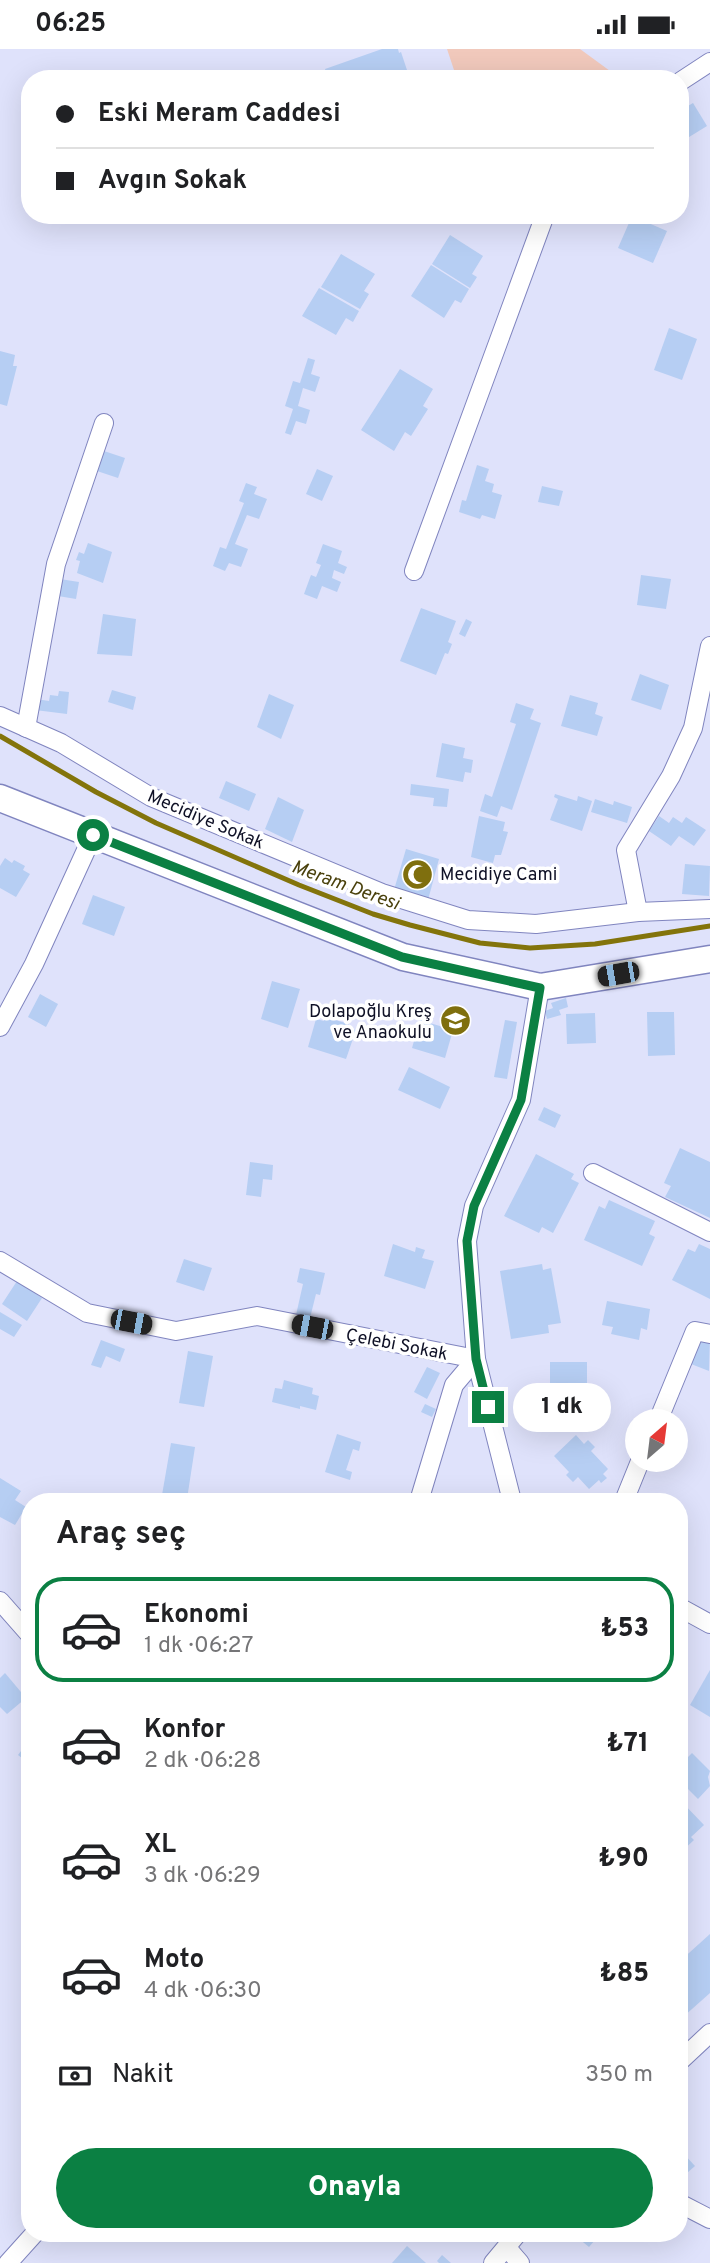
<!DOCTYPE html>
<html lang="tr">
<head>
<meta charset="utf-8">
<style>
	body { margin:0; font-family:Overpass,sans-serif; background:#f2f2f2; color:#202124; height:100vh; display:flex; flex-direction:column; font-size:26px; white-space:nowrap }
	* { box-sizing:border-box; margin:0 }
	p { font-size:23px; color:#757577 }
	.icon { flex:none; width:38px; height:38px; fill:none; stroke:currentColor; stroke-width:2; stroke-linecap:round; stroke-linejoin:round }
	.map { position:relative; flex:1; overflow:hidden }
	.details { position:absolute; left:21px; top:1444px; width:667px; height:749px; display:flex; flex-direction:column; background:#fff; border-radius:28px; box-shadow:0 7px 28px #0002 }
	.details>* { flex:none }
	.banner { position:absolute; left:21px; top:21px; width:668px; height:154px; border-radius:28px; box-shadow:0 7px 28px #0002; display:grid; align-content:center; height:154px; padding:0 35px; background:#fff }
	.needle { width:46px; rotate:28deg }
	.fabs { position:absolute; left:625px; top:1360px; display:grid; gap:14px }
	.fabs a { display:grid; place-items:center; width:63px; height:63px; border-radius:50%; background:#fff; box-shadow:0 7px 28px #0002; font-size:35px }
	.end { position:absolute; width:32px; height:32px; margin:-16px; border:9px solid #0b8043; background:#fff; box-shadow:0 0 0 4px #fff }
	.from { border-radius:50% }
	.bubble { position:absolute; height:49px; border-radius:24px; background:#fff; box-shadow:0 7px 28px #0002; font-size:23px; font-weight:800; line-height:49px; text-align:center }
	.car { position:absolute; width:21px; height:42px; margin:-21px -10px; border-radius:9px; box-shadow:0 0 5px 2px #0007; background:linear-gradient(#222 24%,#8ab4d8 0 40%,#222 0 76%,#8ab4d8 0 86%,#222 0) }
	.banner b { display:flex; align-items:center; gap:24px; height:66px; font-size:26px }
	.banner b+b { border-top:2px solid #e0e0e0 }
	.banner i { width:18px; height:18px; background:#202124 }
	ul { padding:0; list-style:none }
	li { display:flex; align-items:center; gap:21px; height:105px; margin:0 14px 10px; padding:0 21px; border:4px solid transparent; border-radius:28px }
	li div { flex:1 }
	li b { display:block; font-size:26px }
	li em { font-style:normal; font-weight:800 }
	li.current { border-color:#0b8043 }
	li>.icon { width:63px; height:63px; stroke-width:1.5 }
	h2 { padding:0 35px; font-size:32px; line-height:84px }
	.pay { display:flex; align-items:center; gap:18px; height:77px; padding:0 35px; font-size:26px }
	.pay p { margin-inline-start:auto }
	.action { display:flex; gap:14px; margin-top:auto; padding:14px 35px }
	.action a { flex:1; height:80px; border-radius:42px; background:#0b8043; color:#fff; font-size:28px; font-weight:800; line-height:80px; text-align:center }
	.status { display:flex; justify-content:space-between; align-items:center; height:49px; padding:0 35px; background:#fff; direction:ltr }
	.status svg { height:19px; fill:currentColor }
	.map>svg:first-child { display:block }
</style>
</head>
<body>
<div class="status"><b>06:25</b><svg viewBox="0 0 49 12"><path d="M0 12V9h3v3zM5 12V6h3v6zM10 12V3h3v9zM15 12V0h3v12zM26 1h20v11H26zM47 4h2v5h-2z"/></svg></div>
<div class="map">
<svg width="710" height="2214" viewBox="0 0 710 2214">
	<rect width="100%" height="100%" fill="#dfe2fb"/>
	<!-- green -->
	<polygon fill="#f1c9bc" points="447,0 580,0 621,30 457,30"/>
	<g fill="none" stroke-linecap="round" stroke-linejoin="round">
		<!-- stream -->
		<polyline stroke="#83740b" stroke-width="5" points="0,687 96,743 156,774 299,836 373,865 410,876 480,894 530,899 595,895 710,877"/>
	</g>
	<!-- building -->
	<g fill="#b6cef3">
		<polygon points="382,0 398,0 399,4 401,3 410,30 328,30 325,20"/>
		<polygon points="693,54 707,77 681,93 681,61"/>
		<polygon points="632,167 667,182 653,214 618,199"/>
		<polygon points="450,186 483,207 472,225 477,228 470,239 432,215"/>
		<polygon points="341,205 375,225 364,242 369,245 360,260 321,238"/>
		<polygon points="431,216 469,240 461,254 455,251 444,269 411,247"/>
		<polygon points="319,239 359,262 353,273 346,269 336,286 302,267"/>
		<polygon points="669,279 697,290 682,331 654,321"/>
		<polygon points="0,302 15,306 13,317 17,317 7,357 0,355"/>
		<polygon points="308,309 315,311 311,325 320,328 315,343 303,339 298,357 310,361 306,375 296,372 291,386 285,384 293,360 285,357 293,332 300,334"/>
		<polygon points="400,320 433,340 423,357 428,360 411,387 405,383 394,402 361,381"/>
		<polygon points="101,401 125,409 118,429 94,421"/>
		<polygon points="477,416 489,420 485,432 494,435 492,443 502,446 495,470 482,466 480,470 459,463 462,451 466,452"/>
		<polygon points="317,420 333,427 322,452 306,445"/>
		<polygon points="246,434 257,438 254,445 267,450 259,470 247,466 235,495 248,500 241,518 229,514 225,522 213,517 220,498 226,500 244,454 239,452"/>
		<polygon points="542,437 563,442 559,457 538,453"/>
		<polygon points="88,494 112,503 103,534 77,524 80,512 76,511 79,503 84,505"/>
		<polygon points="323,495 342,502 338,514 347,518 344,525 334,521 332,529 341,533 337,543 322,537 317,550 304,545 311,526 316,528 321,516 316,514"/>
		<polygon points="641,526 671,530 666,560 637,556"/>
		<polygon points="60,530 79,533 76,550 58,547"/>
		<polygon points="421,559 456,572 448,593 452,595 448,605 445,604 436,626 400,612"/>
		<polygon points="103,565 136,570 132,607 97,605"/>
		<polygon points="466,570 472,573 465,588 459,585"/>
		<polygon points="640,625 669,636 661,661 631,651"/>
		<polygon points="112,641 136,648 133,661 108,653"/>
		<polygon points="59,642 69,643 67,665 35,661 36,650 49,652 50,646 58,647"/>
		<polygon points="269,645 294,656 281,690 257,678"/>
		<polygon points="570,646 598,654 595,665 603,668 597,687 561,677"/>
		<polygon points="516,654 534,660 530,670 541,674 512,761 501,757 497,768 480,762 485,745 492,748 516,675 510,673"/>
		<polygon points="442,694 465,699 463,709 473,711 471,724 465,723 463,733 436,728"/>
		<polygon points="226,732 256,745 249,762 219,749"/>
		<polygon points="411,735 449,740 447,758 433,757 434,749 410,746"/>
		<polygon points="555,745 577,752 578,747 592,752 582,782 550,771 558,750 554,748"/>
		<polygon points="278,748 304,761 292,793 265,780"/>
		<polygon points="595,750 613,756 614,752 632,758 627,774 591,763"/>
		<polygon points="479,767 505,773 503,782 508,783 501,806 495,806 493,814 471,808"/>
		<polygon points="659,767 669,774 673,768 682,774 686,768 706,781 694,797 679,787 671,797 649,782"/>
		<polygon points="406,800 439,810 428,851 394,841"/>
		<polygon points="5,809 12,814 14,811 25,817 23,821 30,825 16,848 0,839 0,817"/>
		<polygon points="685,815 710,817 709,847 682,845"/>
		<polygon points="93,846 125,858 114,887 82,875"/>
		<polygon points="272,932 300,940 288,979 261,970"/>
		<polygon points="40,945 58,955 46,978 28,968"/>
		<polygon points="566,949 568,958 559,961 561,966 547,970 545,962 553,959 551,954"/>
		<polygon points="647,963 674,963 675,1006 648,1007"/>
		<polygon points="595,964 596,994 567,995 566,965"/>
		<polygon points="325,968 349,975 348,979 356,981 346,1010 308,998 316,970 324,972"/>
		<polygon points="420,971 453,981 445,1009 412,999"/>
		<polygon points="505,971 517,973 507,1030 494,1028"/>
		<polygon points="409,1018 450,1038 440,1060 398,1041"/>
		<polygon points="544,1058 561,1066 555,1079 538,1071"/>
		<polygon points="680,1099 710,1113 710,1169 665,1148 671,1137 664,1134"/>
		<polygon points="536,1105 574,1125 571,1130 579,1134 553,1184 542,1178 539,1184 504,1167"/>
		<polygon points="250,1113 273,1116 272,1131 263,1130 261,1148 246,1146"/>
		<polygon points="609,1151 655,1172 649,1185 655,1188 642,1217 584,1191 599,1157 605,1160"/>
		<polygon points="393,1195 415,1203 416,1198 425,1201 422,1209 434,1212 425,1240 384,1227"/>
		<polygon points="699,1195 710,1200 710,1250 672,1231 688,1200 695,1203"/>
		<polygon points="184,1210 212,1219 204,1242 176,1233"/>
		<polygon points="542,1215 543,1221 551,1219 561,1274 548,1276 549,1284 511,1290 500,1222"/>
		<polygon points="300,1219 325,1224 320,1246 316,1245 310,1269 296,1266 303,1235 297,1233"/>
		<polygon points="17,1232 42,1249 27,1272 2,1255"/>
		<polygon points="607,1252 650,1260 647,1281 641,1279 639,1291 611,1285 613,1278 602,1276"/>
		<polygon points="0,1263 22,1276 14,1288 0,1280"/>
		<polygon points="703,1285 710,1288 709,1322 691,1315"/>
		<polygon points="101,1291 125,1300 120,1313 106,1307 101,1319 91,1316"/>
		<polygon points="188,1302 213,1307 204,1358 179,1354"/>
		<rect x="550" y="1313" width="37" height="45"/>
		<polygon points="427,1318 440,1324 427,1350 414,1343"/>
		<polygon points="284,1331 313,1339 312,1345 319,1347 316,1361 300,1357 300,1360 272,1353 275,1339 282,1340"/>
		<polygon points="425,1355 436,1360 432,1368 421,1363"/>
		<polygon points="337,1385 361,1393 359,1402 353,1400 346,1421 352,1423 350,1431 325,1423"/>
		<polygon points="576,1386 584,1395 588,1391 595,1398 591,1402 608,1420 603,1425 607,1429 601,1434 599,1431 589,1440 578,1428 573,1433 566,1426 569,1423 554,1407"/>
		<polygon points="171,1394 195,1398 187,1450 162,1446"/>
		<polygon points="0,1429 21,1442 15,1451 26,1458 15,1476 0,1468"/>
		<polygon points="367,1444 385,1452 363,1452"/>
		<polygon points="710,1621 710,1668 690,1656"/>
		<polygon points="5,1624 26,1649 7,1665 0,1658 0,1629"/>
		<polygon points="30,1690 30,1720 25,1716 27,1713 18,1706"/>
		<polygon points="692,1704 710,1722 708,1728 710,1737 698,1750 679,1731 679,1717"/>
		<polygon points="679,1750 704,1776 691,1788 694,1791 679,1805"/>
		<polygon points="710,1885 710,1944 683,1968 679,1964 679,1913"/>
		<polygon points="682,2103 695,2117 679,2131 679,2106"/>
		<polygon points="572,2184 601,2184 589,2198"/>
		<polygon points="407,2197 426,2214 392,2214"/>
		<polygon points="442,2206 451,2214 439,2214 437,2212"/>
	</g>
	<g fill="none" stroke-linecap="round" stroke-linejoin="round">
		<defs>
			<g id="street">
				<polyline points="681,32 710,13"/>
				<polyline points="414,522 545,166"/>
				<polyline points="0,667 61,694 151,748 382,844 468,871 536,875 638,863 710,860"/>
				<polyline points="26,679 56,515 104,374"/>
				<polyline points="638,863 626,801 671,727 693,679 710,597"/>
				<polyline points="0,978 34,915 93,786"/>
				<polyline points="593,1124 710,1183"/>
				<polyline points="0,1212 87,1264 176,1282 257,1267 476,1310 454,1336 419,1452"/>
				<polyline points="658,1372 695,1282 710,1285"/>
				<polyline points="512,1452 476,1310 467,1192 474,1157 521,1051 540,938"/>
				<polyline points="624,1452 641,1410"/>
				<polyline points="0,1552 30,1586"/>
				<polyline points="679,1558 710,1575"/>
				<polyline points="679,2013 710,1984"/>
				<polyline points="679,2154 710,2170"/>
				<polyline points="507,2199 520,2214"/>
				<polyline points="8,2214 35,2184"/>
				<polyline points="493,2214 518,2184"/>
			</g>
			<polyline id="secondary" points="0,749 403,908 540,938 710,910"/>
		</defs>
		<!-- street casing -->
		<use href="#street" stroke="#8085bf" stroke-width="20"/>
		<!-- secondary casing -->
		<use href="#secondary" stroke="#8085bf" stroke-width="29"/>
		<!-- street -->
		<use href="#street" stroke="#fff" stroke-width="18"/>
		<!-- secondary -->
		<use href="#secondary" stroke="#fff" stroke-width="26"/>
	</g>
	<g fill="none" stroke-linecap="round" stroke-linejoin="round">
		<!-- route -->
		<polyline stroke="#0b8043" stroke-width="9" points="93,786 402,908 540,939 521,1051 474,1157 467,1192 476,1310 488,1358"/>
	</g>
	<!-- icons -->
	<defs>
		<symbol id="mosque-disc" viewBox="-11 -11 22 22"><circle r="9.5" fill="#7f6f0e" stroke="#fff"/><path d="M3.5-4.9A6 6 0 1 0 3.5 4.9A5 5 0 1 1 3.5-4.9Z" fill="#fff"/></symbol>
		<symbol id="school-disc" viewBox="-11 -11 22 22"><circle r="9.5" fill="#7f6f0e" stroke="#fff"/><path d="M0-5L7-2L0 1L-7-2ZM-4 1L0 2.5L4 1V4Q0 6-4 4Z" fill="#fff"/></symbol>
	</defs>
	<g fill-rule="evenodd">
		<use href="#mosque-disc" x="400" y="808" width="35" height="35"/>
		<use href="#school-disc" x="438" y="954" width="35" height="35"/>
	</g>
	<g text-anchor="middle" stroke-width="7" stroke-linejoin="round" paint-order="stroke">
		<!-- street labels -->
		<g font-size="18" fill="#0f1126" stroke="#fff">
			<text transform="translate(206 770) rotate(23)" y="6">Mecidiye Sokak</text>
			<text transform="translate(397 1295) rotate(11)" y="6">Çelebi Sokak</text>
		</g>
		<!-- poi labels -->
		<g font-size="18" fill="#0f1126" stroke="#fff" text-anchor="start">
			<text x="440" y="831">Mecidiye Cami</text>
			<text x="432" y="968" text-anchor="end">Dolapoğlu Kreş<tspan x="432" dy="21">ve Anaokulu</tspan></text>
		</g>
		<!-- water labels -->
		<g font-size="19" font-style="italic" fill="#4a410c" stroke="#fff">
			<text transform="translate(346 835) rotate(20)" y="7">Meram Deresi</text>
		</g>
	</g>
</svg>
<div class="fabs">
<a><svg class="needle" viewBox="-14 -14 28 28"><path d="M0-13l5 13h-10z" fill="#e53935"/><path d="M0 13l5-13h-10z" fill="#757577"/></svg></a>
</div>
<i class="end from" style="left:93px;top:786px"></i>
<i class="end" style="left:488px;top:1358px"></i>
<div class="bubble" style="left:513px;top:1334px;width:98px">1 dk</div>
<i class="car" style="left:618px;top:925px;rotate:260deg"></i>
<i class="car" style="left:131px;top:1273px;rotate:101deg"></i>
<i class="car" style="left:312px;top:1278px;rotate:281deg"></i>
<div class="banner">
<b><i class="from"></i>Eski Meram Caddesi</b>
<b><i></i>Avgın Sokak</b>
</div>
<section class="details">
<h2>Araç seç</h2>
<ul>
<li class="current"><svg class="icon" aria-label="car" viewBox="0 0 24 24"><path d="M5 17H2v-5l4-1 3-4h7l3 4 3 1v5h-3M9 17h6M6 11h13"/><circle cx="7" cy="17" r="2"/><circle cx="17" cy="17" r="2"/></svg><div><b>Ekonomi</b><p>1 dk · 06:27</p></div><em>₺53</em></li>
<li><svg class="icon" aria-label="car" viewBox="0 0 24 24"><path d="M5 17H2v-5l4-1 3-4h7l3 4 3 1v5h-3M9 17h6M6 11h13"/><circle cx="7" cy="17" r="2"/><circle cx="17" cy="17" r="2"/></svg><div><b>Konfor</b><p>2 dk · 06:28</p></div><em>₺71</em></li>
<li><svg class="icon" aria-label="car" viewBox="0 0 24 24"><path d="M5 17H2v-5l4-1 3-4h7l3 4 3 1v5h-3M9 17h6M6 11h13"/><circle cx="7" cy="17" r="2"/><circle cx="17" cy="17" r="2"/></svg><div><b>XL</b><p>3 dk · 06:29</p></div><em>₺90</em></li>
<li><svg class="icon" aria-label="car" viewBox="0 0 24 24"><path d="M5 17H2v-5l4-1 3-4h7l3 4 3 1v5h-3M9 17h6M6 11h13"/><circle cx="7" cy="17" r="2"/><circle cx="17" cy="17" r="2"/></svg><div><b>Moto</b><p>4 dk · 06:30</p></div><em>₺85</em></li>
</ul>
<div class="pay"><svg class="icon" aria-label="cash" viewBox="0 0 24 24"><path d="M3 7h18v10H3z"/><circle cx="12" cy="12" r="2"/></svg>Nakit<p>350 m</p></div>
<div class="action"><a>Onayla</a></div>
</section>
</div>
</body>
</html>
